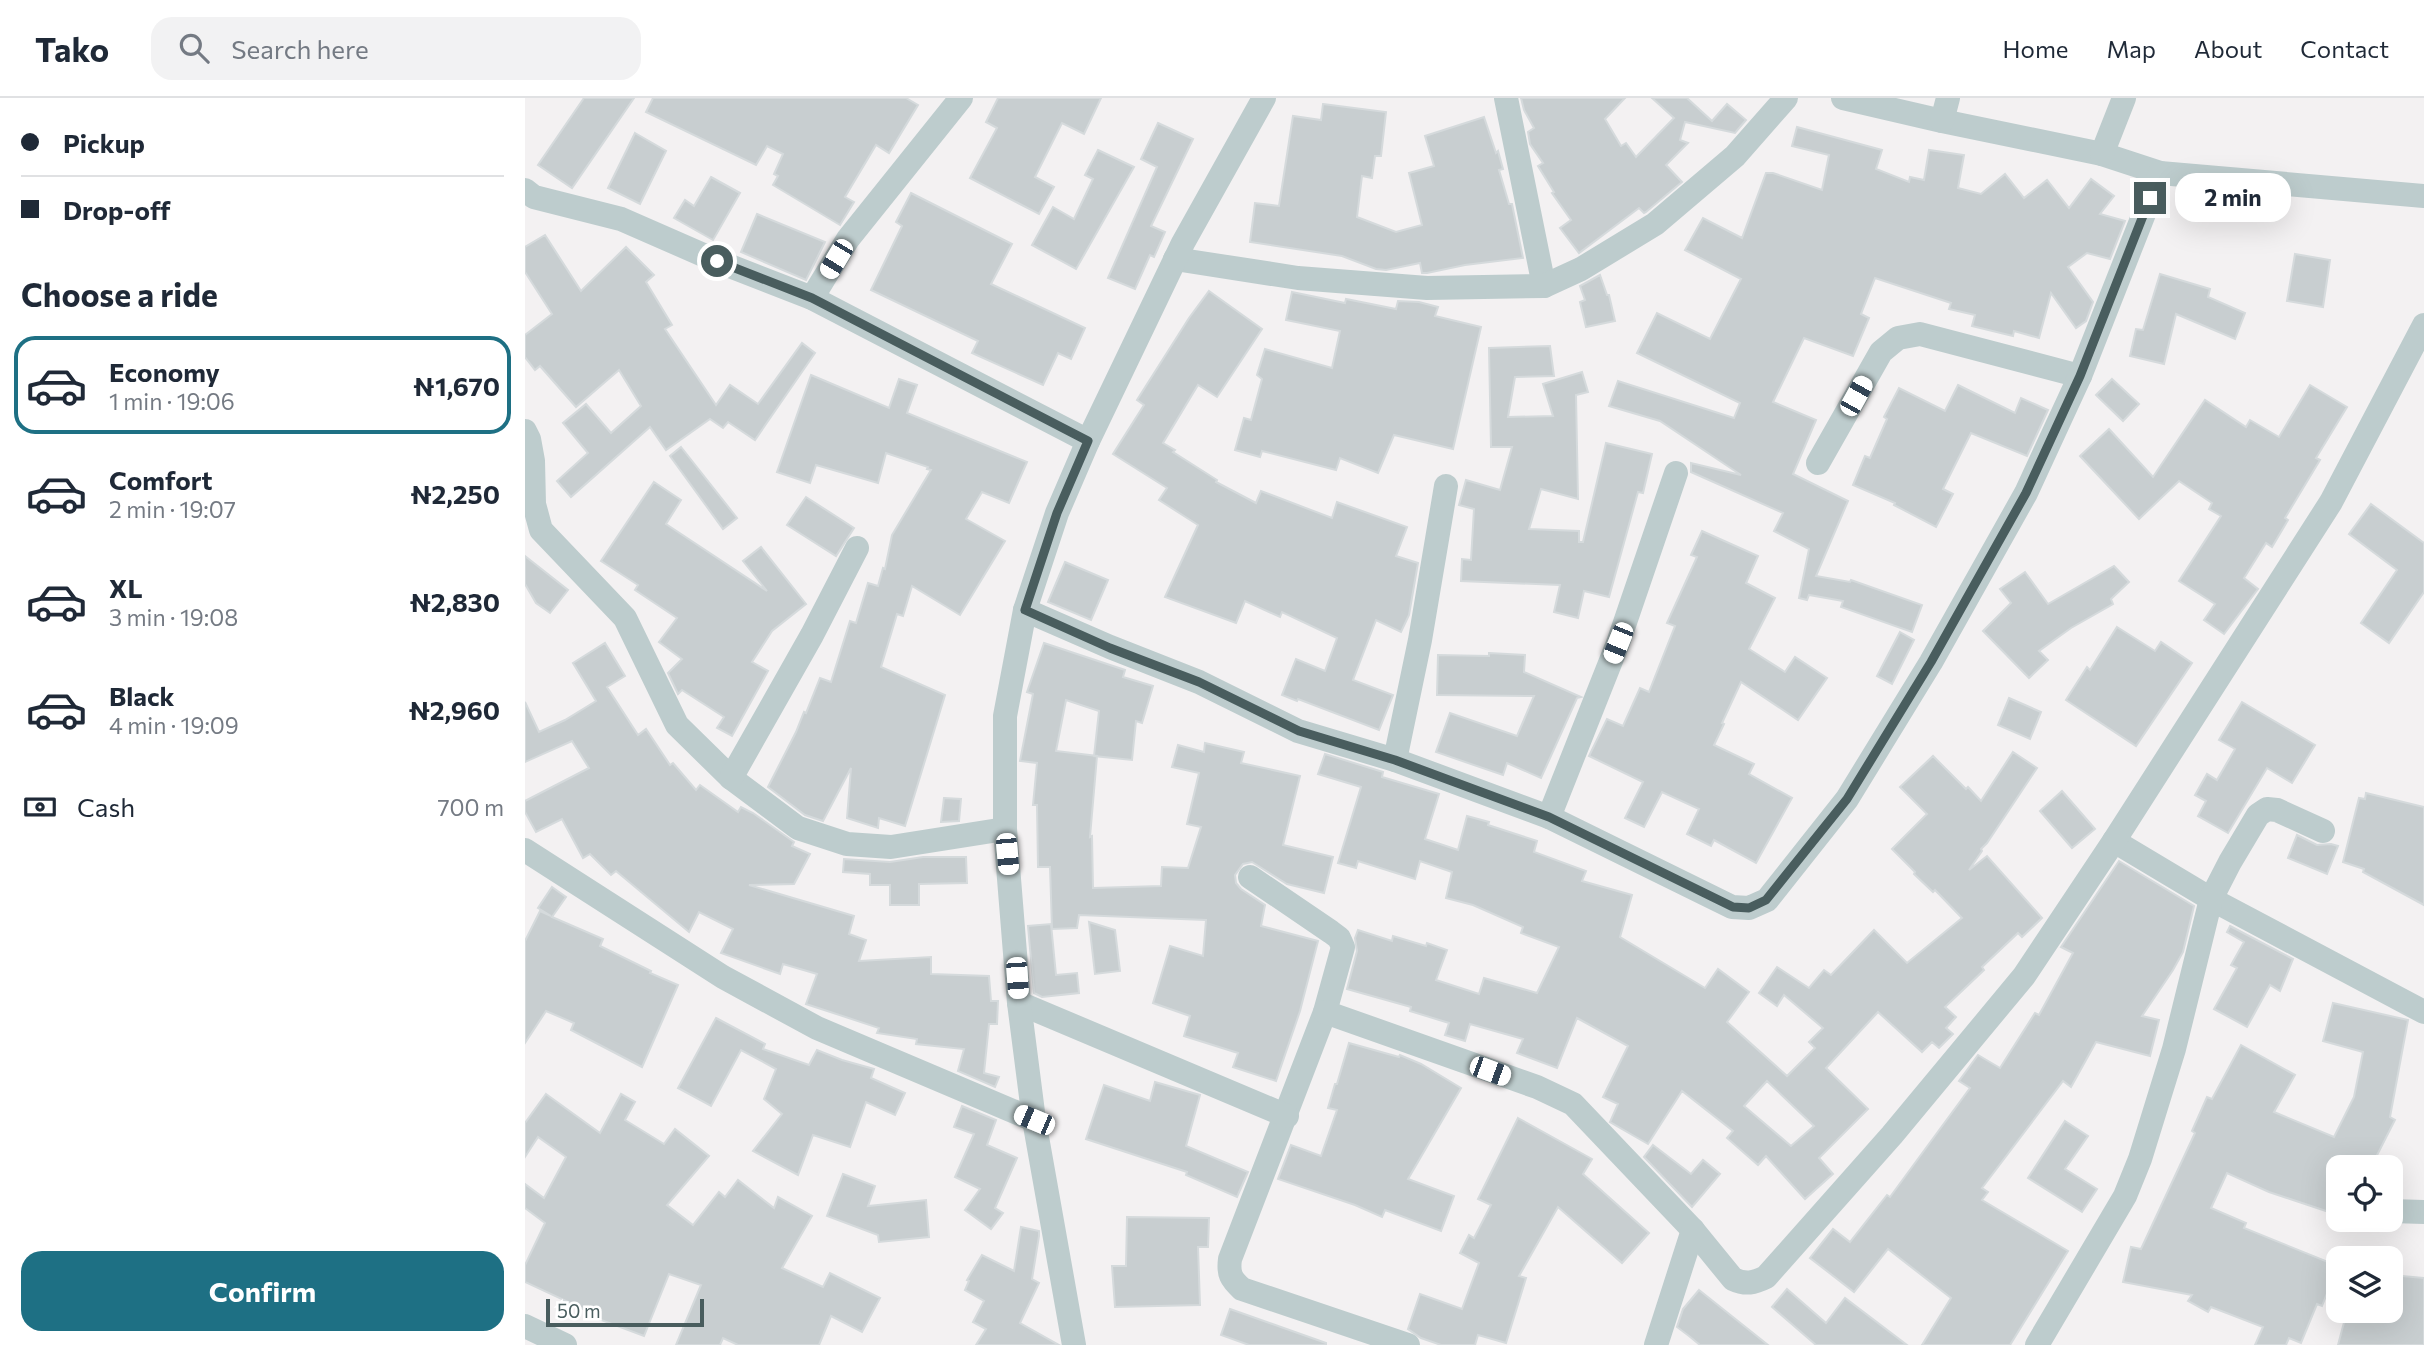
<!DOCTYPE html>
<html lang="en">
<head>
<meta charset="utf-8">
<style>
	body { margin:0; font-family:Commissioner,sans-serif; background:#f2f2f3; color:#1f2937; height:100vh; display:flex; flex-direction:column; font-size:26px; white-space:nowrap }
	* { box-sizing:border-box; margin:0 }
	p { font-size:23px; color:#747a83 }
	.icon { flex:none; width:38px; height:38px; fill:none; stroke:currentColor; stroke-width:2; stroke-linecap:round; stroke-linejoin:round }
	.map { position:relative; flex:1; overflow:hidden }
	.side { display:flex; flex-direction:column; background:#fff; width:525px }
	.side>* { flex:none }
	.guide { display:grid; align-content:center; height:154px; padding:0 21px; background:#fff }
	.buttons { position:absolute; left:1801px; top:1057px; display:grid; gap:14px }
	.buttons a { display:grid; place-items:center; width:77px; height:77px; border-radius:14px; background:#fff; box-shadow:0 7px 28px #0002; font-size:35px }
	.scale { position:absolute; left:21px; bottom:18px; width:158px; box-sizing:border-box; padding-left:7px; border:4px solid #495d5e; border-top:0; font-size:19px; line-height:24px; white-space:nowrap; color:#495d5e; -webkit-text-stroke:5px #fff; paint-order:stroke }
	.end { position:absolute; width:32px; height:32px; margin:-16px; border:9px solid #495d5e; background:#fff; box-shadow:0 0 0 4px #fff }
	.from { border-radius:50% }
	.bubble { position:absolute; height:49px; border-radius:21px; background:#fff; box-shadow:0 7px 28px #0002; font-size:23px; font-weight:700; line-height:49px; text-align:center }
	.car { position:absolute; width:21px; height:42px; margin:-21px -10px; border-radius:9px; box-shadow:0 0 5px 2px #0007; background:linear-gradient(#fff 24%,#345 0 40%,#fff 0 76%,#345 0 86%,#fff 0) }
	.guide b { display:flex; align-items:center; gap:24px; height:66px; font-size:26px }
	.guide b+b { border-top:2px solid #e0e1e3 }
	.guide i { width:18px; height:18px; background:#1f2937 }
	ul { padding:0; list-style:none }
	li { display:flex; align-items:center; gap:21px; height:98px; margin:0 14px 10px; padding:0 7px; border:4px solid transparent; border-radius:21px }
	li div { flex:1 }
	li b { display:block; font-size:26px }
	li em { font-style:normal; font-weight:700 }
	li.on { border-color:#1e7084 }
	li>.icon { width:63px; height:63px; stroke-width:1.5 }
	h2 { padding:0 21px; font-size:32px; line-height:84px }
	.pay { display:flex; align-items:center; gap:18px; height:77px; padding:0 21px; font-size:26px }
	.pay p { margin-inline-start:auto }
	.primary-button { display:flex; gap:14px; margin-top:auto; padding:14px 21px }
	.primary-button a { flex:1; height:80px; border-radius:21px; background:#1e7084; color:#fff; font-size:28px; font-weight:700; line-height:80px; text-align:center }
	header { display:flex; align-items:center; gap:42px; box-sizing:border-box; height:98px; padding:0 35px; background:#fff; border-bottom:2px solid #e0e1e3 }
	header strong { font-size:33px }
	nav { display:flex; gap:38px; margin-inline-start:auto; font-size:24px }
	.search { width:490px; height:63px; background:#f2f2f3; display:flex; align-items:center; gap:18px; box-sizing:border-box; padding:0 24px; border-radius:21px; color:#747a83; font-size:26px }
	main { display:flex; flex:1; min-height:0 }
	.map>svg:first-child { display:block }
</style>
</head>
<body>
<header>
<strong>Tako</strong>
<div class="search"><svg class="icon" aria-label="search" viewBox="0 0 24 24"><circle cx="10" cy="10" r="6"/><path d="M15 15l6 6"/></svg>Search here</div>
<nav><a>Home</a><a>Map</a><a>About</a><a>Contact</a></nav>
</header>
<main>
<section class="side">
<div class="guide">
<b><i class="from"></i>Pickup</b>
<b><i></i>Drop-off</b>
</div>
<h2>Choose a ride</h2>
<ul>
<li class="on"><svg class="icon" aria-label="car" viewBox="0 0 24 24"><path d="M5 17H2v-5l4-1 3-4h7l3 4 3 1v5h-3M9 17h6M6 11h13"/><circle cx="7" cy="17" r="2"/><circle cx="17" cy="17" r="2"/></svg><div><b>Economy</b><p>1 min · 19:06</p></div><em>₦1,670</em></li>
<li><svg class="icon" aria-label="car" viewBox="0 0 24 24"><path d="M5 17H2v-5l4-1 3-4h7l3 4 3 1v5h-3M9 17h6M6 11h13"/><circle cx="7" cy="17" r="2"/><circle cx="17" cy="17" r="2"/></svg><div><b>Comfort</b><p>2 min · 19:07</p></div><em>₦2,250</em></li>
<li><svg class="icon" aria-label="car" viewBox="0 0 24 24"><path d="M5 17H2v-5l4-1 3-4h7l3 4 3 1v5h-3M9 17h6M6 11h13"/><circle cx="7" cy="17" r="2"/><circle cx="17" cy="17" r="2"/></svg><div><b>XL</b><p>3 min · 19:08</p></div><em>₦2,830</em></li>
<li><svg class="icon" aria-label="car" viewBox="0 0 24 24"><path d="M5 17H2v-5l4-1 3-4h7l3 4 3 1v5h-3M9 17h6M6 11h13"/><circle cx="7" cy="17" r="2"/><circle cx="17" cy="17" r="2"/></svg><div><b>Black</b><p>4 min · 19:09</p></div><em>₦2,960</em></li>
</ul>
<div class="pay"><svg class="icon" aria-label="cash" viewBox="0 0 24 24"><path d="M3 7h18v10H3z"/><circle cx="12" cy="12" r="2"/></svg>Cash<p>700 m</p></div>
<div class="primary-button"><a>Confirm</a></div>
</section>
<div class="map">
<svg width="1899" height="1247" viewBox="0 0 1899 1247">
	<rect width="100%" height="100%" fill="#f3f1f2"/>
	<!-- building -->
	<g fill="#c8ced0" stroke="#d5dadc" stroke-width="2" fill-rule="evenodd">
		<polygon points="59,0 109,0 47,90 13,67"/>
		<polygon points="128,0 381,0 393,7 364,55 351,47 320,99 329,104 315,127 248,87 253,78 249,76 258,56 242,48 231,67 121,14"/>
		<polygon points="473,0 576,0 559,36 537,25 510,79 529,89 514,116 445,80 472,30 461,24"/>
		<polygon points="996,0 1100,0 1080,21 1096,48 1101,45 1111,59 1149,20 1127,0 1162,0 1187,23 1202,6 1221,22 1210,35 1160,24 1155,42 1163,45 1141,67 1157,84 1121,114 1119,115 1114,110 1054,155 1035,130 1046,122 1027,95 1029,94 1013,68 1018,65 1005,46 1003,34 1009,30 999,12"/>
		<polygon points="798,6 861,14 856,58 850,58 847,80 837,78 832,119 871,134 897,127 884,75 909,68 900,38 959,19 971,55 973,53 978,71 974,72 984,106 987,106 998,160 940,167 902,175 897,175 895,165 861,172 851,171 817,158 725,144 730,105 754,108 768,18 796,22"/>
		<polygon points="633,25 668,41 626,128 640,134 629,159 625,157 610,191 583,180 632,69 616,61"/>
		<polygon points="1272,29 1357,52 1351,71 1384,84 1385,79 1399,82 1404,52 1439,57 1433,90 1456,96 1480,76 1499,100 1522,82 1544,110 1566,81 1589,98 1575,116 1600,123 1585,161 1562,155 1543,169 1568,204 1561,223 1551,230 1526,195 1514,240 1489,233 1488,238 1447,228 1450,217 1424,211 1426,205 1350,180 1336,216 1344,220 1328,258 1279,240 1248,304 1291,322 1268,376 1323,403 1291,478 1325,484 1326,482 1397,507 1387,534 1316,509 1318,503 1284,497 1282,502 1274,500 1284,451 1249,433 1258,415 1166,374 1166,365 1216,377 1135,323 1084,308 1093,283 1209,320 1215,305 1112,255 1132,215 1185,241 1216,181 1160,152 1178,120 1217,140 1241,75 1248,75 1297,92 1304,57 1267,48"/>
		<polygon points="110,35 141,53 115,106 83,90"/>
		<polygon points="573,52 609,69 551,171 507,147 528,109 549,121 568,81 560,77"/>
		<polygon points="186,79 215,95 188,142 149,120 160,102 169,108"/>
		<polygon points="386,95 487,146 466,186 560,230 546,261 533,255 518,287 447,255 453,243 346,192 377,128 371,124"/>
		<polygon points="232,116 300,144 281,182 216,154"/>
		<polygon points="20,137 56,193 101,149 129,177 121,184 147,227 140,231 191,307 205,287 233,306 277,245 290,255 230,342 203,324 198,330 185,321 141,352 125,329 46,399 32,383 63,355 38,325 61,306 86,335 116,308 94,272 51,309 15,268 10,272 0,259 0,237 27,216 0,174 0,149"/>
		<polygon points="1770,156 1805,162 1798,209 1762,203"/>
		<polygon points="1635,176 1685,191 1683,199 1720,215 1710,241 1651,216 1639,266 1605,258 1611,231 1618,232"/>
		<polygon points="1075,177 1082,197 1084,197 1090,223 1061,229 1055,204 1060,202 1055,188"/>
		<polygon points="684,193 737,231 692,299 673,287 638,345 650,352 648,354 692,382 691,384 731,405 736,393 807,420 812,404 882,429 871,458 893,465 884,517 876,534 851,522 828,582 868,597 854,632 773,601 772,603 757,597 771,561 800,573 812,540 757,514 755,519 720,503 711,525 640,499 673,427 634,402 642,390 588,356 619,307 612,302 664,220"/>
		<polygon points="767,194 820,205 821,201 871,211 873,203 894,204 913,209 910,218 956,229 928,351 869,337 853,375 815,360 811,372 737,353 735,359 710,352 719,320 726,322 737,281 732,277 740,251 807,270 815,233 761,222"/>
		<polygon points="1025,248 1029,278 990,279 983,319 1028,318 1018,286 1057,274 1063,294 1051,297 1053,401 1016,391 1004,431 1054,433 1054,444 1058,444 1081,345 1127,356 1118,395 1113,394 1084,499 1059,493 1053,520 1029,514 1035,487 936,483 937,461 946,462 949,411 934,407 941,382 975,392 987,349 966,349 964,250"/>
		<polygon points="286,277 364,310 374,281 392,287 382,315 502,364 484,405 457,394 441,421 480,443 435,517 387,488 378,518 372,516 356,569 420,597 380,728 354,720 353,730 322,720 326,670 298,723 280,717 243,689 271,634 279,614 281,615 295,580 306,584 325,523 331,525 343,485 353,488 358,470 360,471 367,437 406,372 402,371 403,369 361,355 353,385 291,367 285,385 252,374"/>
		<polygon points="1587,281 1614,306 1598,323 1571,297"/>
		<polygon points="1433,287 1490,315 1496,300 1523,312 1502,358 1446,335 1418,391 1428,396 1411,429 1369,407 1370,405 1328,387 1340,358 1345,360 1362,321 1359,319 1374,290 1420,313"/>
		<polygon points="1785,287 1822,309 1791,360 1795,362 1760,420 1763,422 1747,449 1741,445 1719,480 1733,491 1699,536 1679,522 1690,506 1654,483 1696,418 1684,411 1687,405 1654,383 1614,421 1555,358 1584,331 1628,379 1680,302 1721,329 1725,322 1754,339"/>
		<polygon points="156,349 212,420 198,431 145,358"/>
		<polygon points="129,384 156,402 141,426 242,493 218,463 236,449 281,506 247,533 227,564 243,573 207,638 192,630 199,619 157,592 153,596 143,575 157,561 134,544 152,520 110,492 113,487 76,463"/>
		<polygon points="281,399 329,430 311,458 262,427"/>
		<polygon points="1846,406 1899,445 1899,494 1864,545 1836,525 1872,472 1824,436"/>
		<polygon points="1177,433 1233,458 1221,485 1250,500 1224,551 1260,574 1270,559 1302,580 1273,622 1216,584 1197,625 1199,626 1189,647 1229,666 1224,676 1267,700 1231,765 1189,742 1186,748 1162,736 1174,711 1137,694 1119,729 1100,720 1118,684 1064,658 1082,621 1098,628 1115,590 1124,594 1150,528 1142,525 1172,459 1166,457"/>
		<polygon points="0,458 43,492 25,515 11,505 0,486"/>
		<polygon points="540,464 583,482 566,522 523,504"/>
		<polygon points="1589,468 1604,484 1586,501 1588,506 1546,530 1514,553 1523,562 1504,580 1458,533 1486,505 1475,491 1500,474 1523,506"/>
		<polygon points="1592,529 1630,553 1636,544 1667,565 1611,648 1541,602 1562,569 1565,572"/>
		<polygon points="1375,534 1389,542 1367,586 1352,578"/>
		<polygon points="80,545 100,578 82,589 113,637 121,631 145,667 148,665 171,692 175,687 213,714 216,709 228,715 269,744 267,748 285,756 269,786 224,787 329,818 324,836 341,842 334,863 406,859 406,876 464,878 466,903 473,903 472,926 464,926 459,975 474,979 470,989 433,973 439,951 391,946 392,941 352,935 354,930 281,906 292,876 258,866 255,876 196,855 208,831 174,814 164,834 91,773 86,777 65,756 58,760 37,721 11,734 0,714 0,703 64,670 47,643 0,664 0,604 14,634 40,622 71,603 48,565"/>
		<polygon points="519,545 600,572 598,579 628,588 617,625 611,623 607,662 569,658 574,613 541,602 531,653 572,658 565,739 567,738 568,790 636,788 637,769 663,770 676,729 662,726 674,675 647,669 653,647 679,654 680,645 719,654 716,665 775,678 758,747 808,759 799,795 762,786 727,764 718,766 710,777 711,785 716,791 740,807 736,828 793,843 775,913 751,983 708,969 713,955 659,938 665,918 628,905 645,848 678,858 681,822 554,817 552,830 527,831 525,769 513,769 512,707 508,707 512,665 495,663 508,596 502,594"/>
		<polygon points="964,555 1000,557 999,574 1056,599 1052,600 1016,680 982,665 978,677 911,654 925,615 992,638 1009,598 912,597 913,557 964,558"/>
		<polygon points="1484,600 1516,614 1505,641 1473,627"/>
		<polygon points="1717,604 1790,647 1767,685 1742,670 1703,735 1673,718 1681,703 1670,697 1682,676 1692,682 1710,651 1694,642"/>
		<path d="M1488,654L1512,670L1462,745L1456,751L1457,753L1444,772L1462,758L1517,820L1497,839L1493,835L1457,869L1459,872L1420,909L1431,919L1421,930L1428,936L1414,950L1407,944L1397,954L1353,914L1301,970L1343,1011L1294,1060L1308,1076L1280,1101L1241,1058L1233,1067L1202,1040L1208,1033L1157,993L1123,1046L1085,1024L1093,1006L1078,999L1103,948L1052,920L1032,970L992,955L998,941L945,926L940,943L920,937L924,925L885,913L886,909L822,891L832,853L830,840L833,832L867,843L868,838L901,848L902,845L922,852L911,882L954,896L959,880L1012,895L1034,849L996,835L998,829L948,807L921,800L927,774L895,763L890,781L833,763L831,770L813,765L836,689L793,676L800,656L858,674L857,679L914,696L900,741L933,752L942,718L964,724L963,727L1012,743L1009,754L1061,773L1057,783L1107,797L1095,839L1180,890L1193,871L1224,894L1202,924L1262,978L1290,950L1284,944L1298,930L1259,897L1252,908L1234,895L1252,869L1284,890L1299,872L1306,877L1349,832L1382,865L1437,820L1410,792L1408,794L1389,776L1390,774L1367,751L1402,716L1375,689L1408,658L1441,691L1443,689L1456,703ZM1242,983L1289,1028L1266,1048L1219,1008Z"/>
		<polygon points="1537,693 1570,731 1547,750 1515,713"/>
		<polygon points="1841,695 1899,709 1899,807 1838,774 1839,771 1818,764 1834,700 1840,701"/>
		<polygon points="419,700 436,701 434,723 416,724"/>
		<polygon points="1772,737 1792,747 1806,746 1813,748 1802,776 1763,760"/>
		<polygon points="398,759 441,759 442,785 394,786 394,807 365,807 365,787 345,787 345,776 318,774 319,761 365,764"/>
		<polygon points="1594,763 1669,808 1658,854 1648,872 1617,918 1634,922 1625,958 1571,944 1546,989 1538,983 1457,1090 1463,1094 1457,1102 1543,1153 1485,1247 1397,1247 1426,1200 1363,1151 1329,1194 1285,1160 1308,1131 1325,1144 1362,1097 1365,1099 1445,990 1434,983 1453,957 1475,970 1510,915 1514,917 1548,855 1536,849"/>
		<polygon points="27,789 41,799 27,819 78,841 75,848 126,873 125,875 153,887 117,969 46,932 49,925 21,913 0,945 0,843 15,813 26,818 13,810"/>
		<polygon points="564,824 590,832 595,873 570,876"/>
		<polygon points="526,826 531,877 552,875 554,895 517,899 509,895 503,828"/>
		<polygon points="1705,828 1768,861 1755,893 1745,887 1722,929 1689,911 1712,870 1706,867 1719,844 1702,834"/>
		<polygon points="1808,905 1883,922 1865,1019 1870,1022 1846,1069 1813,1069 1813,1117 1744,1094 1702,1075 1686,1110 1721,1125 1719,1130 1813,1168 1797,1208 1792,1206 1776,1245 1764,1240 1761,1247 1730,1247 1738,1229 1686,1209 1683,1214 1663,1203 1667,1197 1598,1184 1606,1149 1616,1151 1670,1035 1667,1033 1682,999 1687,1001 1716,947 1770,977 1749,1014 1809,1039 1829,999 1838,954 1798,943"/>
		<polygon points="191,920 240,946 238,951 284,967 292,952 317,962 349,971 346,980 380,995 370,1017 341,1004 325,1049 288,1037 273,1077 228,1053 257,1016 239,1001 251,971 216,952 186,1008 153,990"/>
		<polygon points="824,945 874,959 875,957 896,966 936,990 883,1081 929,1098 916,1133 860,1112 857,1119 830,1107 753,1081 766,1047 796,1058 812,1012 803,1010 810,986 812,986"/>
		<polygon points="630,984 675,997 661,1048 723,1074 712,1099 661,1077 662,1074 561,1041 579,987 625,1003"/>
		<polygon points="21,996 75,1035 96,996 110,1004 100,1022 139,1046 150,1031 184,1058 142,1107 168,1127 194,1094 200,1099 213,1082 249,1110 253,1099 287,1118 257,1170 298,1189 305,1175 355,1200 337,1234 306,1218 294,1247 213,1247 198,1240 195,1247 151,1247 176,1187 144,1176 119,1238 68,1219 69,1216 0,1184 0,1167 20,1125 0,1110 0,1086 19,1100 41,1059 13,1039 0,1059 0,1025"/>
		<polygon points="437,1008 471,1022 462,1047 492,1060 470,1110 478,1115 466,1131 440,1112 455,1091 430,1079 449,1036 429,1029"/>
		<polygon points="993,1020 1067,1061 1058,1076 1124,1135 1097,1165 1033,1109 994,1178 1001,1180 981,1245 953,1237 950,1247 916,1247 896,1240 883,1231 895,1196 937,1211 954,1165 935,1155 944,1137 949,1140 966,1107 953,1101"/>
		<polygon points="1540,1023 1563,1038 1540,1071 1572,1091 1557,1114 1503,1080"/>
		<polygon points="1128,1047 1166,1076 1178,1062 1195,1076 1167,1109 1119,1059"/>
		<polygon points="318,1076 350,1088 343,1108 401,1102 404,1139 354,1144 353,1137 302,1118"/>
		<polygon points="602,1119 684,1120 683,1149 673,1149 675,1207 590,1209 587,1168 601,1168"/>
		<polygon points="496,1129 514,1133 514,1138 507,1181 514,1185 495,1225 534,1247 451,1247 461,1231 448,1224 459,1203 440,1192 444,1183 442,1182 457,1157 489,1173"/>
		<polygon points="1866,1177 1899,1180 1899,1247 1813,1247 1822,1213 1836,1213 1866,1221"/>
		<polygon points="1262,1191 1301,1225 1320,1200 1382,1247 1291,1247 1247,1209"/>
		<polygon points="1174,1192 1243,1247 1175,1247 1164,1238 1152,1229 1158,1211"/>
		<polygon points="705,1211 801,1245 801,1247 724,1247 696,1237"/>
	</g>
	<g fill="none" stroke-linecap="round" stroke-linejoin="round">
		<!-- minor -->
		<g stroke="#bdcccd" stroke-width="24">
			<polyline points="981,0 1019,188"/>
			<polyline points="1318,0 1417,23 1577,56 1635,75 1899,98"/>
			<polyline points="1417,23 1423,0"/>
			<polyline points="1577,56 1599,0"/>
			<polyline points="0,92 9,99 96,121 192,163 287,200 563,343"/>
			<polyline points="650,161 773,180 902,190 1019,188 1056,171 1130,126 1210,58 1261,0"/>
			<polyline points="287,200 323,141 436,0"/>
			<polyline points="0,333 4,341 8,363 9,406 16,432 100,520 152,627 206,680 273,730 322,746 366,749 480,731"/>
			<polyline points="1293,365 1356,254 1373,240 1395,236 1555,278"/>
			<polyline points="500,512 585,549 674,584 773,633 870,662 1024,719 1207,809 1224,810 1242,802 1322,701 1406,564 1501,395 1555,278 1635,75"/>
			<polyline points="870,662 895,542 921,388"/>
			<polyline points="206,680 287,537 332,450"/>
			<polyline points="1024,719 1093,545 1151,375"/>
			<polyline points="1589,743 1686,801 1899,914"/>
			<polyline points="0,752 198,879 292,930 509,1022"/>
			<path d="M725,779L806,834L814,840L818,849L800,914L705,1161C703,1176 706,1181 717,1191L883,1247"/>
			<polyline points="494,905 762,1018"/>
			<path d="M800,914L1012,989L1048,1006L1168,1132L1208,1181C1221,1187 1229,1185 1241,1179L1367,1037L1499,878L1589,743L1806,404L1899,227"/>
			<polyline points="1866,1113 1899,1114"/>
			<polyline points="0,1228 40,1247"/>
			<polyline points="549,1247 509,1022 494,905 480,731 480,618 500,512 532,415 563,343 658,145 739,0"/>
			<polyline points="1131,1247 1168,1132"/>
			<polyline points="1512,1247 1600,1098 1615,1061 1649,951 1686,801 1705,764 1733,717 1742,711 1752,712 1798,733"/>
		</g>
	</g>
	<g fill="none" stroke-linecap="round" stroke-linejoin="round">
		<!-- route -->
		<polyline stroke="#495d5e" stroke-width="9" points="192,163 287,200 563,343 532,415 500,512 585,550 674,584 774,633 870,662 1024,719 1208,809 1224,810 1241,802 1322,701 1406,564 1501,395 1555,278 1625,100"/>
	</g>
</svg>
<div class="buttons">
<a><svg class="icon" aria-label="locate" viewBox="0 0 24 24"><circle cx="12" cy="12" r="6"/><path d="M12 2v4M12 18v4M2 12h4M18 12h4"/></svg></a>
<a><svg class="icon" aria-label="layers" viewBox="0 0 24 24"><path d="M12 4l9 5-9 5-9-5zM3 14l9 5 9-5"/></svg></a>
</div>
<div class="scale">50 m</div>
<i class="end from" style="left:192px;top:163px"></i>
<i class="end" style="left:1625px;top:100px"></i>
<div class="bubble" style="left:1650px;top:75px;width:116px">2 min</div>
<i class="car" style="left:311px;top:161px;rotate:211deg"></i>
<i class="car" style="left:1331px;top:298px;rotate:29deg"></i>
<i class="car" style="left:1093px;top:545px;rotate:202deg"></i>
<i class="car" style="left:482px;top:756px;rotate:175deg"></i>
<i class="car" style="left:492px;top:880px;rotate:176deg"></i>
<i class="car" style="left:965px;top:973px;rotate:110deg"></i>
<i class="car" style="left:509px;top:1022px;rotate:293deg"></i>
</div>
</main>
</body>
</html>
